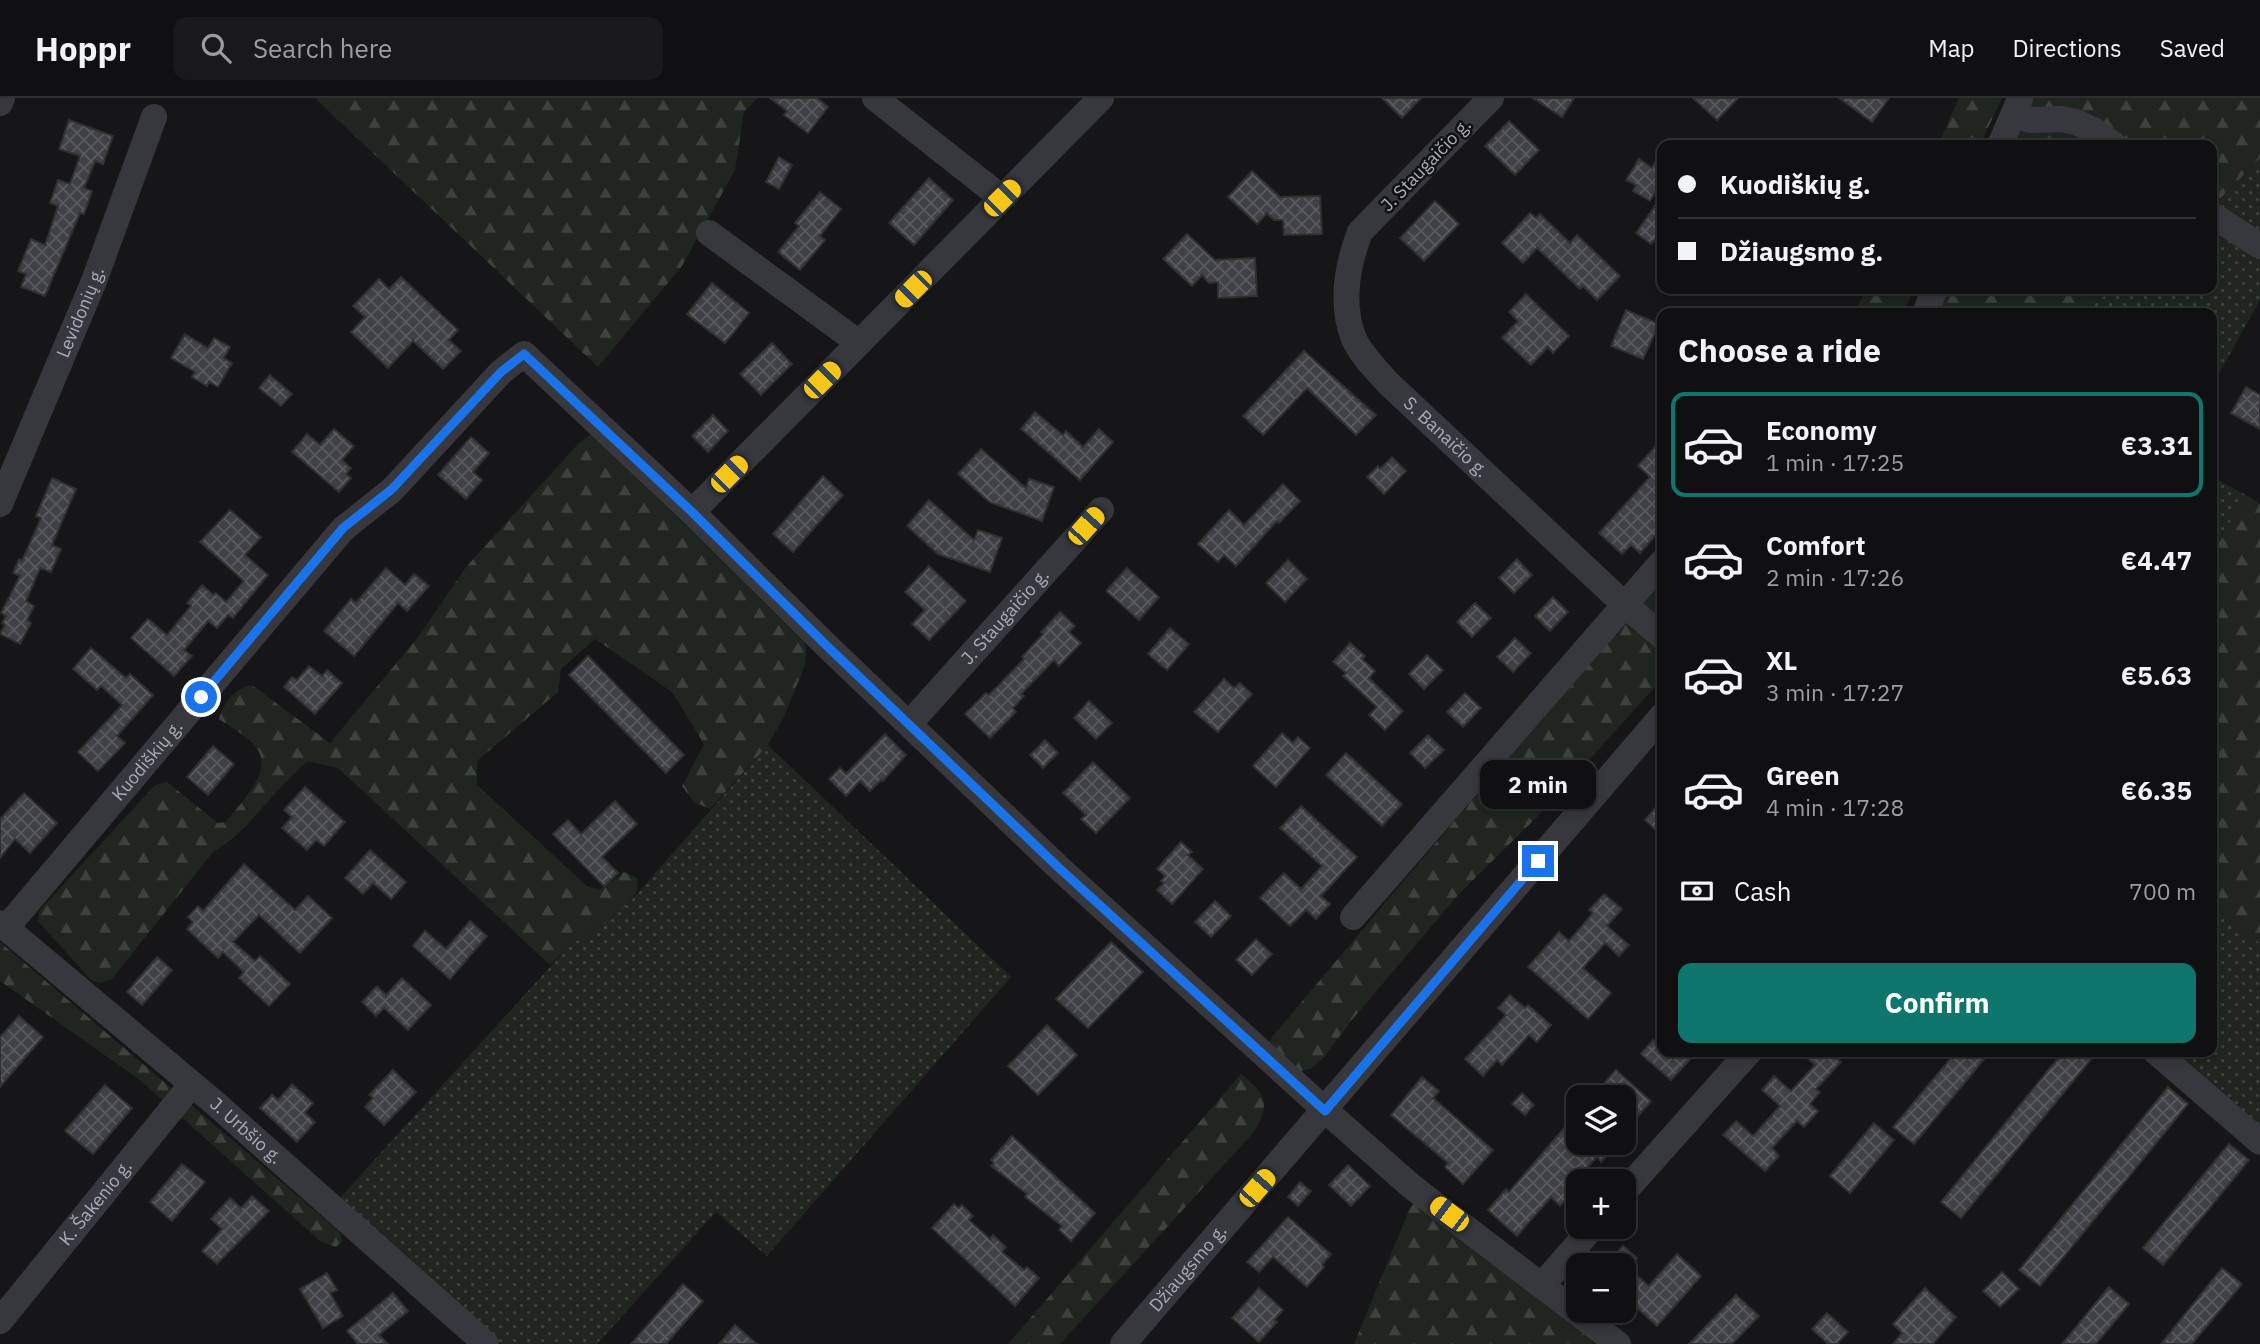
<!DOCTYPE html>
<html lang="en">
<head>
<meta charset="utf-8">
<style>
	body { margin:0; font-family:"IBM Plex Sans",sans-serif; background:#19191b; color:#f1f3f6; height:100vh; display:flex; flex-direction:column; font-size:26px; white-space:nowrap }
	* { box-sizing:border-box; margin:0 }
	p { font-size:23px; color:#9c9d9f }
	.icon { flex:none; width:38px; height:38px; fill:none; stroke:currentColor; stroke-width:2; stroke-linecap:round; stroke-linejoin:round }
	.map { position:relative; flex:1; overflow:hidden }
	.panel { position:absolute; left:1657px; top:210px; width:560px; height:749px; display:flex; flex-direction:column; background:#101012; border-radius:14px; box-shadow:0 4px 10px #0003,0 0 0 2px #303032 }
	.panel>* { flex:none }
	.banner { position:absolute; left:1657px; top:42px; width:560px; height:154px; border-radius:14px; box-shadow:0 4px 10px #0003,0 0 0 2px #303032; display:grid; align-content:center; height:154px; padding:0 21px; background:#101012 }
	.fabs { position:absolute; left:1566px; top:987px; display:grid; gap:14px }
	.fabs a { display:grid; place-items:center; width:70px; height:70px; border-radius:14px; background:#101012; box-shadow:0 4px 10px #0003,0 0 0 2px #303032; font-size:35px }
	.end { position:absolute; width:32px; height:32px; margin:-16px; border:9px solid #1a73e8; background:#fff; box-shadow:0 0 0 4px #fff }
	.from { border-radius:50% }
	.bubble { position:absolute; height:49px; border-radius:14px; background:#101012; box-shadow:0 4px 10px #0003,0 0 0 2px #303032; font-size:23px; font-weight:700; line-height:49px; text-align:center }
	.car { position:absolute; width:21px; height:42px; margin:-21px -10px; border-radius:9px; box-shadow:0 0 5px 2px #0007; background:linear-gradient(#f5c518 24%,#345 0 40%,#f5c518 0 76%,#345 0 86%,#f5c518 0) }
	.banner b { display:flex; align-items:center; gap:24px; height:66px; font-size:26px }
	.banner b+b { border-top:2px solid #303032 }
	.banner i { width:18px; height:18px; background:#f1f3f6 }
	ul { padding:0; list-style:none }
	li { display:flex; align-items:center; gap:21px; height:105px; margin:0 14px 10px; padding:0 7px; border:4px solid transparent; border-radius:14px }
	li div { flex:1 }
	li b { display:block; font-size:26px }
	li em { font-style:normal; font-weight:700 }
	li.active { border-color:#0f766e }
	li>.icon { width:63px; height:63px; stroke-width:1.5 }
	h2 { padding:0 21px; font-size:32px; line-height:84px }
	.pay { display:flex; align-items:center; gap:18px; height:77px; padding:0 21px; font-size:26px }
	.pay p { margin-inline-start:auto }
	.action { display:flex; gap:14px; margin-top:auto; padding:14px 21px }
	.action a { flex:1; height:80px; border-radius:14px; background:#0f766e; color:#fff; font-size:28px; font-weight:700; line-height:80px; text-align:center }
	header { display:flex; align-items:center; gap:42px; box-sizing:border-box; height:98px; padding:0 35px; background:#101012; border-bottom:2px solid #303032 }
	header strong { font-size:33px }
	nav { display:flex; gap:38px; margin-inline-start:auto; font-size:24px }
	.search { width:490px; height:63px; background:#19191b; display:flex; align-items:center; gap:18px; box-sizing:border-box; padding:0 24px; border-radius:14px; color:#9c9d9f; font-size:26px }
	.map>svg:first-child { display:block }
</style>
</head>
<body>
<header>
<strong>Hoppr</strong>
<div class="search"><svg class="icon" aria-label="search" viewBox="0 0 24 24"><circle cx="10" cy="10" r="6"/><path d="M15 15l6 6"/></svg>Search here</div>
<nav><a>Map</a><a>Directions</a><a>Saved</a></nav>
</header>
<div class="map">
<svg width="2260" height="1246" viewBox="0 0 2260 1246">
	<defs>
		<pattern id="grass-dots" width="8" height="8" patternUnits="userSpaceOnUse" patternTransform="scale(1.75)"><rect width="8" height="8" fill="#1e261f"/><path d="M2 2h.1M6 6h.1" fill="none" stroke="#3c433d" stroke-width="1.8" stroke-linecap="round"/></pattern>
		<pattern id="forest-firs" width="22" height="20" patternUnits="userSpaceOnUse" patternTransform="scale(1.75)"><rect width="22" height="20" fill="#1e261f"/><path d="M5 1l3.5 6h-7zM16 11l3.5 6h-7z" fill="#3c433d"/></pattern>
		<pattern id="building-cross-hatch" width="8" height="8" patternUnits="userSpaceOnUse" patternTransform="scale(1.75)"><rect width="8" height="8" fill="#404145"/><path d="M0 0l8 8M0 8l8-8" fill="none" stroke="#595a5e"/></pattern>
	</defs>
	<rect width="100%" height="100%" fill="#161618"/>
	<!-- grass -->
	<g fill="url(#grass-dots)">
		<polygon points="2260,60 2260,202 2212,288 2212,215 2083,215 2113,191 2212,191 2212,109"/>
		<polygon points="2212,379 2246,397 2212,455"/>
		<polygon points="768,647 1011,879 767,1158 716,1114 597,1246 501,1246 338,1102 570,847 605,826 628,806"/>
		<polygon points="2212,808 2260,845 2260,1039 2165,954 2212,954"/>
	</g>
	<!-- forest -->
	<g fill="url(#forest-firs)">
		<polygon points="315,0 757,0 744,14 735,72 682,168 598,269"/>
		<polygon points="1959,0 2002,0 1980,47 1938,47"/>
		<polygon points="2032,0 2260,0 2260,60 2212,109 2212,47 2011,47"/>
		<polygon points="1867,191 1914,191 1903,215 1853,215"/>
		<polygon points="1947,191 2113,191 2083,215 1936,215"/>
		<path d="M592,335L803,538L806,550L805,567L783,621L768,647L710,711L694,704L682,688L704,646L672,594L595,541L561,571L558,594L477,663V687L588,789L601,791L624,774L637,780L638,792L628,806L605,826L570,847L550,867L338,670L307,663C295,675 283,686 272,699C252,721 240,738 213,754L111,882L100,885L91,882L38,823L39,813L155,687L167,684L218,725L226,724C240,705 276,672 255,648C246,637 230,629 219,621C225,602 233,592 252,587L330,645L419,538L466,469L580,344Z"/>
		<polygon points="2246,397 2260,406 2260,845 2212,808 2212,455"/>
		<polygon points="1662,477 1662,581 1545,711 1458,797 1351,923 1324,959 1312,970 1301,973 1288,965 1266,946"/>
		<polygon points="0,844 340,1134 342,1143 336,1149 321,1144 140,982 0,883"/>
		<path d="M1241,976C1266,996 1271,1005 1254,1034L1060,1246H1008Z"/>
		<polygon points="1416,1102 1525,1191 1596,1246 1354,1246 1410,1110"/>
	</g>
	<!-- building -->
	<g fill="url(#building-cross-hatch)" stroke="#303034" stroke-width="2">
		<polygon points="770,0 817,0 828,9 808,35 784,17 787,13"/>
		<polygon points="1382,0 1421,0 1402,20"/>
		<polygon points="1533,0 1574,0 1562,19"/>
		<polygon points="1693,0 1738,0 1717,22"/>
		<polygon points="1839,0 1889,0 1872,24"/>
		<polygon points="69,22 113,38 103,66 95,63 84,90 92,93 84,116 80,115 45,198 21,189 26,176 18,173 31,141 45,147 58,108 50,105 58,82 70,86 80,58 59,51"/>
		<polygon points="1509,23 1539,52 1515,77 1485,48"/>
		<polygon points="1662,52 1662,83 1650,103 1633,93 1636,87 1626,82 1639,61 1652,70"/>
		<polygon points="779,59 792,67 779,91 766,84"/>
		<polygon points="1252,73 1280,99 1320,98 1322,136 1284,137 1283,122 1274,122 1267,115 1257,126 1228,99"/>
		<polygon points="929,80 953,102 914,147 889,125"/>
		<polygon points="820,94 841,111 820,138 825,142 800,172 778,154 799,128 795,125"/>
		<polygon points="1662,98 1662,134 1651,146 1636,135"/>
		<polygon points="1435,103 1459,126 1424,163 1400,140"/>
		<polygon points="1530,115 1536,120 1540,116 1570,145 1577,137 1620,178 1597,202 1583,188 1580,191 1537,150 1523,165 1502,145"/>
		<polygon points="1187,136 1215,162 1255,160 1257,198 1218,200 1218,184 1209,185 1202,177 1192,188 1163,161"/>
		<polygon points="401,179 458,232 449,242 461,253 443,271 413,243 388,270 351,234 365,219 353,208 379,181 389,191"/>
		<polygon points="712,185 749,215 725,245 687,216"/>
		<polygon points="1526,196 1569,238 1553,255 1548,249 1531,267 1502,240 1518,223 1509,214"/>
		<polygon points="1626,212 1659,226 1643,261 1611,248"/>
		<polygon points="185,236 208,250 214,240 230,249 224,260 232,265 218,289 209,284 207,288 192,279 195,274 171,260"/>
		<polygon points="772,245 792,266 761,297 740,276"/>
		<polygon points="1304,253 1376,317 1356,337 1307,290 1263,337 1243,318"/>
		<polygon points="270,277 292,296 281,308 259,290"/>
		<polygon points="2246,289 2260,297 2260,331 2231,315"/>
		<polygon points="1035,314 1063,337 1066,333 1083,349 1099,331 1113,344 1080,382 1021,331"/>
		<polygon points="713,317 728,333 708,354 692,338"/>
		<polygon points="334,331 354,348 342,362 351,370 346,376 351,380 339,394 292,354 307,336 320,347"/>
		<polygon points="471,339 489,355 473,374 482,382 466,401 438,377"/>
		<polygon points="1662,341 1662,430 1640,455 1631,447 1622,456 1599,435 1650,379 1638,368"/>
		<polygon points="981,351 1026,390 1029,381 1054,389 1042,423 989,404 958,376"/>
		<polygon points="1392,359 1406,373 1384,396 1367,379 1378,368 1380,371"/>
		<polygon points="823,378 843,397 793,454 773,436"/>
		<polygon points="52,380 76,391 52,447 61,451 51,474 40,470 26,503 34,508 27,522 31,525 20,546 0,536 5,527 2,525 6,518 1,515 20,478 13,475 19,461 22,463 41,420 36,418"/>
		<polygon points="1283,386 1300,403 1279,425 1277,423 1236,468 1224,457 1218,464 1198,446 1229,412 1244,427"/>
		<polygon points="929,402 974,442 978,432 1002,440 990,474 938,456 907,428"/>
		<polygon points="230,412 261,439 245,457 268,477 233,520 228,517 217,530 208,523 184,552 192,558 174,578 131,540 148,521 167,537 191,508 187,505 202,487 213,497 216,495 226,504 244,483 200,444"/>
		<polygon points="1517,461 1532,477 1514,495 1499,480"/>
		<polygon points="1288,462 1307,481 1285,504 1266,485"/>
		<polygon points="929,468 966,503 929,542 912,526 925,512 905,494"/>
		<polygon points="386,470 405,487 414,476 429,488 407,513 398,505 354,558 324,533 351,501 356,505"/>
		<polygon points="1127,470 1159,499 1139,522 1106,493"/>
		<polygon points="1553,499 1568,514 1550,533 1535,518"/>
		<polygon points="1475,505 1491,520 1472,539 1457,524"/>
		<polygon points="1060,514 1075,528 1069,534 1081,545 1059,568 1054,562 1021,596 1024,598 1013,610 1016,614 990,640 965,616 986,595 989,597 1024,561 1022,559 1043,536 1041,534"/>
		<polygon points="1170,530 1189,546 1167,572 1148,556"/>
		<polygon points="1515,540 1531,555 1513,574 1497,559"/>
		<polygon points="1350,545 1365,558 1362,561 1375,573 1369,580 1403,613 1385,632 1369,617 1377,609 1343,578 1346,575 1333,564"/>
		<polygon points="91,550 126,580 130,576 153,597 117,638 125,645 98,673 78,654 122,607 101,588 97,592 73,571"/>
		<polygon points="1427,557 1443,572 1424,591 1409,576"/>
		<polygon points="588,558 684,657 666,675 569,577"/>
		<polygon points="309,568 322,578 327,572 342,585 315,616 284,589 292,579 297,582"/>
		<polygon points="1224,581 1234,590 1240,585 1252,596 1218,634 1194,614"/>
		<polygon points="1465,595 1481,610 1463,629 1447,614"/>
		<polygon points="1089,603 1112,625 1096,641 1074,620"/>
		<polygon points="1282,635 1293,645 1298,639 1310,650 1276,689 1253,668"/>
		<polygon points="885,636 906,657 883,683 881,682 870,693 860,683 846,698 829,681 840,670 846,676"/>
		<polygon points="1428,637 1444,652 1425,670 1410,655"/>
		<polygon points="1045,642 1058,655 1043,670 1030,657"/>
		<polygon points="213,648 234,666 208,697 187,679"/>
		<polygon points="1346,655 1402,706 1382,728 1326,677"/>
		<polygon points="1093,664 1130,700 1096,735 1081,721 1086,717 1063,695"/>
		<polygon points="305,689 345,724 324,748 316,742 307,752 282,730 292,719 284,712"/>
		<polygon points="24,695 57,725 30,755 15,741 0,760 0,721"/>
		<polygon points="1662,702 1662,738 1645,722"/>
		<polygon points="615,703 637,726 602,759 618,775 604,788 553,736 568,722 581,736"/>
		<polygon points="1301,708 1357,759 1321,798 1330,806 1316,821 1306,812 1290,828 1260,800 1284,775 1301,791 1322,768 1280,730"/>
		<polygon points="1181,744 1192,754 1188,757 1203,771 1172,806 1157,792 1164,785 1161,783 1165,778 1157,771"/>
		<polygon points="370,752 406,784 391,801 373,785 363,796 345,780"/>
		<polygon points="244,766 295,812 308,798 332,820 300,855 259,817 233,844 255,863 260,858 290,886 269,908 239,880 244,874 223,854 218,860 187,831 193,824 188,819 198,808 203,813"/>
		<polygon points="1604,796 1622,811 1607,828 1629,847 1619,858 1605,845 1583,870 1611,895 1588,921 1528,869 1559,834 1569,843 1593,815 1589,812"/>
		<polygon points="1215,803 1231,818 1211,839 1195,824"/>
		<polygon points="470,823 487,838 450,881 413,848 425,833 446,851"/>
		<polygon points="1256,841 1272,856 1252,877 1236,862"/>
		<polygon points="1111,844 1143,874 1088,930 1056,901"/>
		<polygon points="157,859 172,872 142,907 127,894"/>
		<polygon points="402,880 431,907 408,932 384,910 376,918 362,904 377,888 386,897"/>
		<polygon points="1510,897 1525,910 1528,907 1551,927 1537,944 1529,937 1502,967 1497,962 1483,978 1465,961 1506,917 1498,910"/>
		<polygon points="19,918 43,939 0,989 0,939"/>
		<polygon points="1047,927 1077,957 1038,997 1008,968"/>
		<polygon points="1653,942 1662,951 1662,954 1697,954 1671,982 1641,956"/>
		<polygon points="1800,954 1830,954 1841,964 1816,991 1820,994 1810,1006 1818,1013 1804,1029 1797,1023 1772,1050 1779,1058 1765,1073 1723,1037 1736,1023 1753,1038 1780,1008 1762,992 1774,978 1791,993 1815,967"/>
		<polygon points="1956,954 1990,954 1914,1046 1893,1029"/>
		<polygon points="2063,954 2097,954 1961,1120 1941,1104"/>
		<polygon points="393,972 416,994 384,1027 365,1009 373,1000 369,997"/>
		<polygon points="1616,972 1651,1003 1632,1025 1624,1018 1624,999 1592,999"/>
		<polygon points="1422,979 1439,993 1433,1000 1493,1052 1463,1086 1445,1069 1448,1065 1391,1017"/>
		<polygon points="292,986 313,1005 305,1015 315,1024 297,1044 260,1010 272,997 278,1002"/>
		<polygon points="105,987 132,1010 93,1056 65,1033"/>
		<polygon points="2168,989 2188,1006 2040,1188 2019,1172"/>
		<polygon points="1522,995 1534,1007 1525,1017 1512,1006"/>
		<polygon points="1578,1014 1578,1045 1619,1045 1601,1064 1597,1059 1578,1079 1578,1087 1560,1108 1551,1099 1517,1138 1488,1112 1506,1091 1509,1094"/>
		<polygon points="1874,1025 1894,1042 1850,1095 1830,1078"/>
		<polygon points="1012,1038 1095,1115 1071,1143 1059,1132 1062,1128 1025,1099 1027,1096 991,1068 994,1065 991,1062"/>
		<polygon points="2229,1046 2249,1062 2163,1167 2143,1150"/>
		<polygon points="182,1066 205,1084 172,1123 150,1104"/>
		<polygon points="1348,1067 1370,1088 1351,1108 1329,1087"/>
		<polygon points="1300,1084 1311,1093 1298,1108 1288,1099"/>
		<polygon points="252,1098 269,1113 217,1166 202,1153 222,1131 211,1121 230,1100 241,1110"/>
		<polygon points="954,1106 958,1110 962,1107 973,1118 969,1122 990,1141 993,1137 1006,1149 1002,1154 1024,1172 1027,1169 1039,1180 1015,1208 932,1130"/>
		<polygon points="1288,1119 1331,1156 1322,1167 1324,1169 1307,1189 1273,1159 1259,1174 1247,1164"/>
		<polygon points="1623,1148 1637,1160 1630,1167 1625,1167 1649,1188 1677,1156 1701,1178 1657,1228 1624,1198 1624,1167 1606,1167"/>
		<polygon points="2222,1170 2242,1186 2192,1246 2161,1246"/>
		<polygon points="2002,1174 2019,1191 2000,1209 1983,1193"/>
		<polygon points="327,1175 337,1192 330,1195 343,1218 323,1230 300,1191"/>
		<polygon points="683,1186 703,1203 666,1246 631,1246"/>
		<polygon points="2109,1189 2129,1206 2121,1216 2096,1246 2062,1246"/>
		<polygon points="1259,1190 1283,1212 1274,1222 1277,1224 1259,1244 1232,1220"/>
		<polygon points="1925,1190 1956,1219 1933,1246 1893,1246 1902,1235 1893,1226"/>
		<polygon points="393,1195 408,1213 379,1237 388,1246 358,1246 347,1233"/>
		<polygon points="1736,1197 1759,1218 1732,1246 1689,1246"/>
		<polygon points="1827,1215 1848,1234 1837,1246 1828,1246 1812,1231"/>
		<polygon points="735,1227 757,1246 719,1246"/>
	</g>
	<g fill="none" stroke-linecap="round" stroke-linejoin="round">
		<!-- minor -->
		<g stroke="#37383d" stroke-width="26">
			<polyline points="875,0 1002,100"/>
			<path id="s1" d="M1491,0L1360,134C1347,168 1340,206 1354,241C1361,257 1377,272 1388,285L1626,508L1662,538"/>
			<polyline points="0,5 2,0"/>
			<polyline points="2014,16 2030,22 2061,21 2076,24 2095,33 2114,47"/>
			<polyline points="2000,47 2020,1"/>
			<polyline points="2212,117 2260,148"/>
			<polyline points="709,135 859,245"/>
			<polyline points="1925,215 1935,191"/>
			<path id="s2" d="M0,406L94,183L154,19"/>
			<polyline points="692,414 1101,0"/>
			<path id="s3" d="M909,626L1101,412"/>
			<polyline points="1353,819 1662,464"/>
			<path id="s4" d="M0,825L216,1006L486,1246"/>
			<path id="s5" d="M6,830L343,431L392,392L501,274L524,256L692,414L828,549L1058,769L1325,1012L1411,1088L1618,1246"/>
			<polyline points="2156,954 2260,1044"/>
			<polyline points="1624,1094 1749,954"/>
			<polyline points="1542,1187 1593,1129"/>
			<path id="s6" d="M0,1223L192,986"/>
			<path id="s7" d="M1123,1246L1662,618"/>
		</g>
	</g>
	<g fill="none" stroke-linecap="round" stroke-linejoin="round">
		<!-- route -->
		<polyline stroke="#1a73e8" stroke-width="9" points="201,599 343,430 392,391 501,274 524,256 692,414 828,549 1058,769 1325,1013 1538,763"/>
	</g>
	<g text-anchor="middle" stroke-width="5" stroke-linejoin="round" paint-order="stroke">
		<!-- street labels -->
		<g font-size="18" fill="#a8adb8" stroke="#111113">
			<text transform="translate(1426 67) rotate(-46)" y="6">J. Staugaičio g.</text>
			<text dy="6" stroke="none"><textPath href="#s2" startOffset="208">Levidonių g.</textPath></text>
			<text dy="6" stroke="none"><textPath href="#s1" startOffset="432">S. Banaičio g.</textPath></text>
			<text dy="6" stroke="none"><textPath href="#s3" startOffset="144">J. Staugaičio g.</textPath></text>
			<text dy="6" stroke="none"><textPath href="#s5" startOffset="219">Kuodiškių g.</textPath></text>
			<text dy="6" stroke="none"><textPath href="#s4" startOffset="322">J. Urbšio g.</textPath></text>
			<text dy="6" stroke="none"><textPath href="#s6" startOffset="152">K. Šakenio g.</textPath></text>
			<text dy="6" stroke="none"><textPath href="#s7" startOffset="100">Džiaugsmo g.</textPath></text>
		</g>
	</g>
</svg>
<div class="fabs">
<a><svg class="icon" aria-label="layers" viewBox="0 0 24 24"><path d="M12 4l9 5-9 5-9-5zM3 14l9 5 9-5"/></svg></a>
<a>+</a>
<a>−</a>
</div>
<i class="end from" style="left:201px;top:599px"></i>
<i class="end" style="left:1538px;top:763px"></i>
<div class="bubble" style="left:1480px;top:662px;width:116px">2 min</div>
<i class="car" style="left:1002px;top:100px;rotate:45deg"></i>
<i class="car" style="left:913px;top:191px;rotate:225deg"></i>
<i class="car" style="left:822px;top:282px;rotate:45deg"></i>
<i class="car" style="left:729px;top:376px;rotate:45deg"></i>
<i class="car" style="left:1086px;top:428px;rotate:42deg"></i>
<i class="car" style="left:1257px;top:1090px;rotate:41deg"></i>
<i class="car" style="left:1449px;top:1116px;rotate:307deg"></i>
<div class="banner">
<b><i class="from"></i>Kuodiškių g.</b>
<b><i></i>Džiaugsmo g.</b>
</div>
<section class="panel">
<h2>Choose a ride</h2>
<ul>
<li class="active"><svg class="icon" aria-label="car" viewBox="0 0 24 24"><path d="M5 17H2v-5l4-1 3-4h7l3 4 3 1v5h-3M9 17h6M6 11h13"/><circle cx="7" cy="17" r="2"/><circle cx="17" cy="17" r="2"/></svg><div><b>Economy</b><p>1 min · 17:25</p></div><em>€3.31</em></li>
<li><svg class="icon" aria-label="car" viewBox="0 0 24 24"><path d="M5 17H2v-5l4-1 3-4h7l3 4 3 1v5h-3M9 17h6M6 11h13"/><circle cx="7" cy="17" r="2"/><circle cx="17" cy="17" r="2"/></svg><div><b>Comfort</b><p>2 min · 17:26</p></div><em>€4.47</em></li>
<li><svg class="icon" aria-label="car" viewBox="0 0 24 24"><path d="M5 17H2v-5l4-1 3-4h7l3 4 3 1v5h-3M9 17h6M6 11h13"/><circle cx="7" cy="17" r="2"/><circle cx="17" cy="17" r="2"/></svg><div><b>XL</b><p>3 min · 17:27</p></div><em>€5.63</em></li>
<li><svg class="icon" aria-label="car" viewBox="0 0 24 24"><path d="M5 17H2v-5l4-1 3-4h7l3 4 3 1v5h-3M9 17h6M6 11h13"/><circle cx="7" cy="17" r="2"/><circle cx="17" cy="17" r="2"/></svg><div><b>Green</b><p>4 min · 17:28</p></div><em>€6.35</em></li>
</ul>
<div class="pay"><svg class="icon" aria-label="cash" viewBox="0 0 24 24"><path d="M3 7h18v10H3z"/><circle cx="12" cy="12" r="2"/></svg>Cash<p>700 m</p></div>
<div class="action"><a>Confirm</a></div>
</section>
</div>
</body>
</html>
